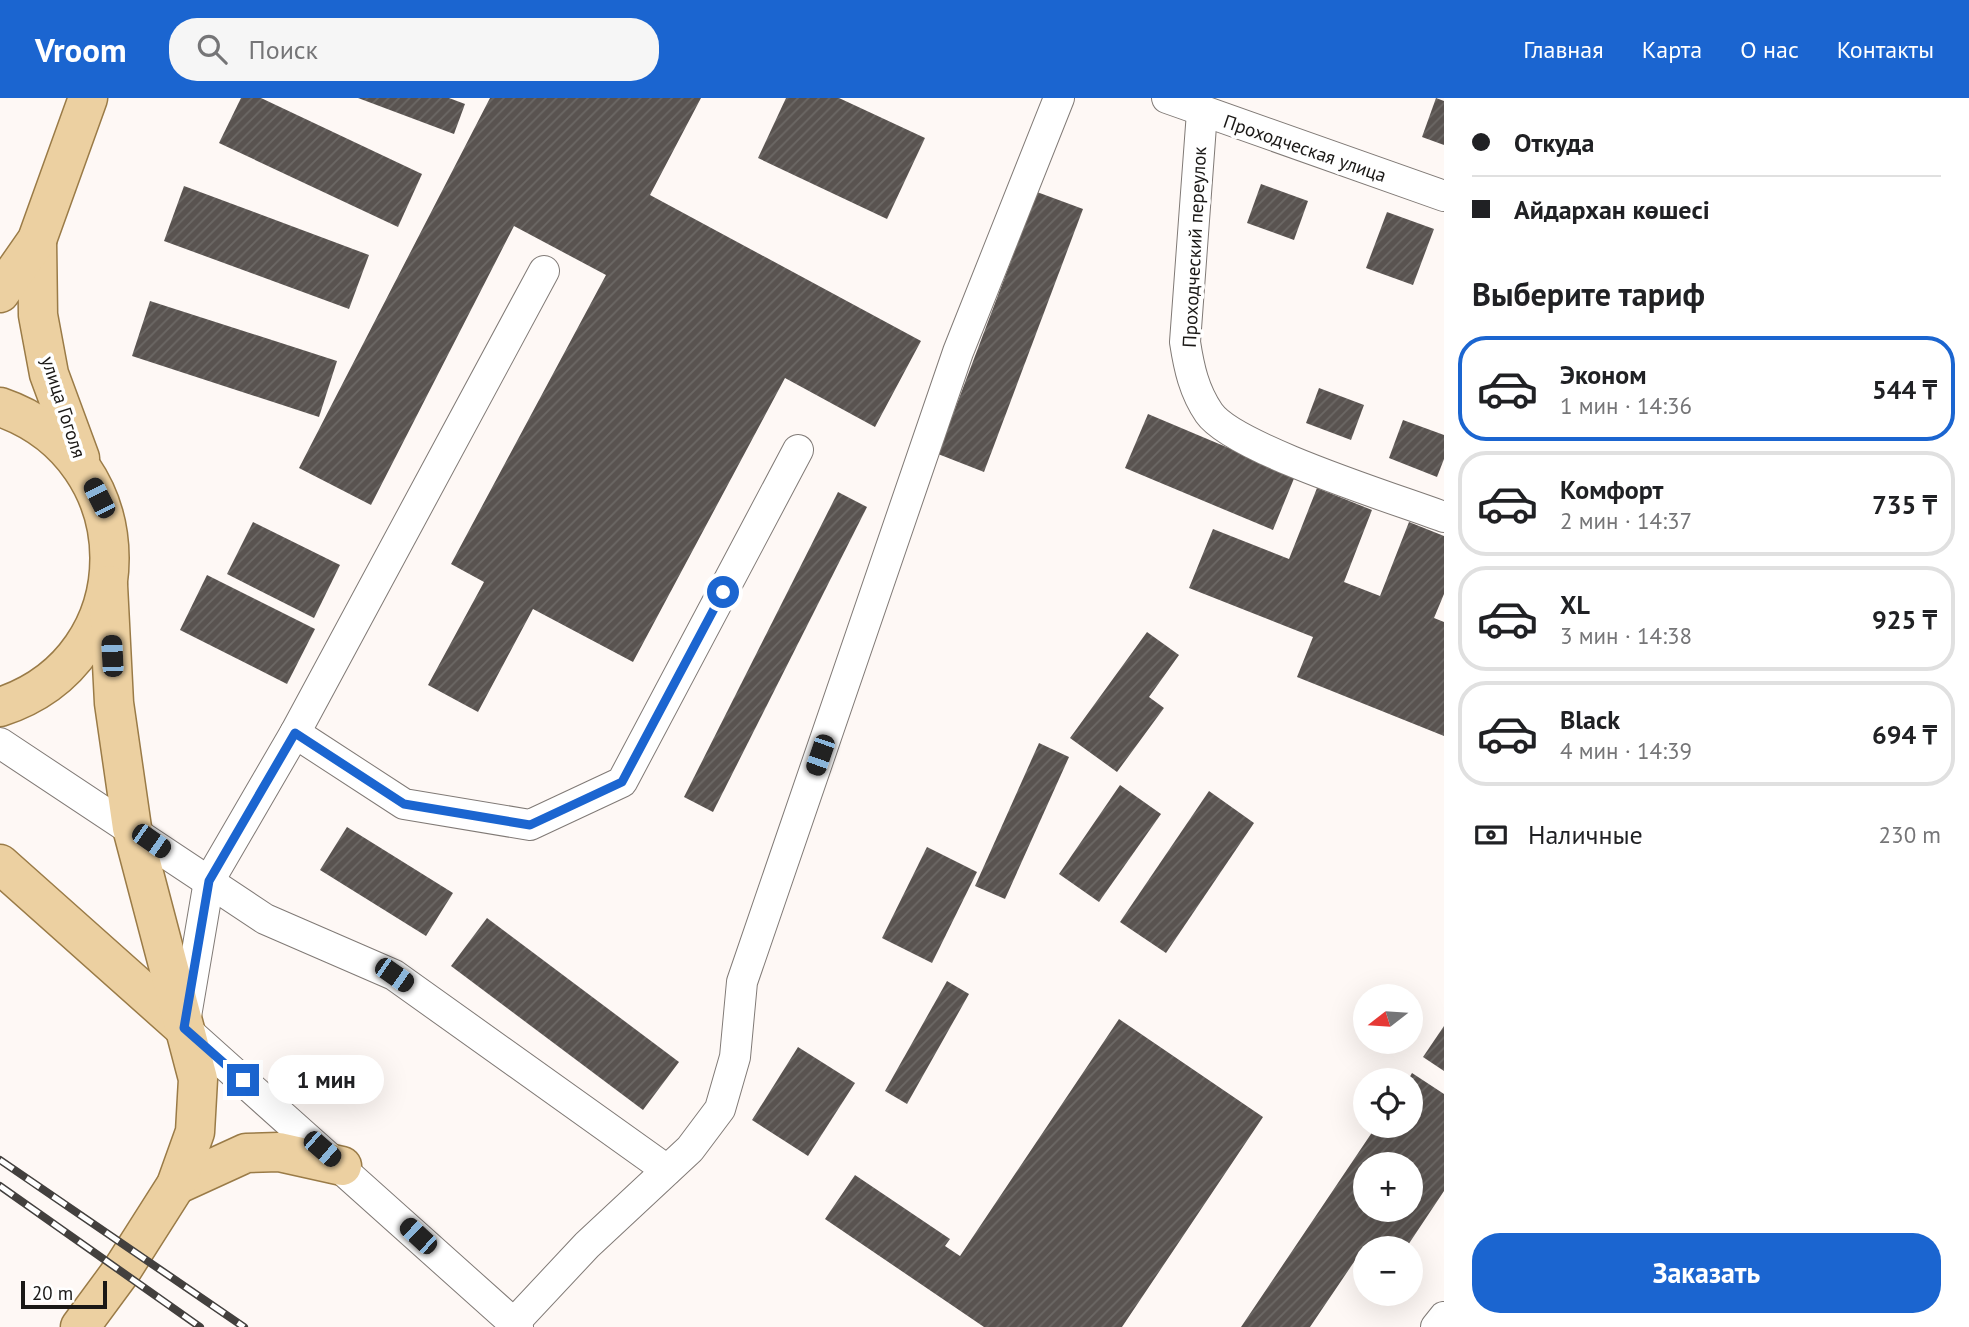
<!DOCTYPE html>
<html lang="ru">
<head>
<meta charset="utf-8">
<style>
	body { margin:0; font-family:"PT Sans",sans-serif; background:#f6f6f6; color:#202124; height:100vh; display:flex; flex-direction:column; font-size:26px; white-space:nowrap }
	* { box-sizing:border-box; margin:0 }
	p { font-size:23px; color:#757577 }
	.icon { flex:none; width:38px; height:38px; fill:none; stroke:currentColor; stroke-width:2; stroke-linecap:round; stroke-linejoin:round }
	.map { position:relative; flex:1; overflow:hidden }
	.side { display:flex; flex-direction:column; background:#fff; width:525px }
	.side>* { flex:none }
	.guide { display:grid; align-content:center; height:154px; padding:0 28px; background:#fff }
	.needle { width:46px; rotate:253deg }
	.fabs { position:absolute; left:1353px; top:886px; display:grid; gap:14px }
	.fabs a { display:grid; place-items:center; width:70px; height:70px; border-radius:50%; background:#fff; box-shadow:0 7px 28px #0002; font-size:35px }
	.scale { position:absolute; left:21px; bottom:18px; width:86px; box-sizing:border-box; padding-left:7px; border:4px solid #1a1816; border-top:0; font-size:19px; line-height:24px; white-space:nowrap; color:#1a1816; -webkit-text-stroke:5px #fff; paint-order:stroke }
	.end { position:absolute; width:32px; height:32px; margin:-16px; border:9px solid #1b65d0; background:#fff; box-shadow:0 0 0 4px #fff }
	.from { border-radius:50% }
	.bubble { position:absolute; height:49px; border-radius:24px; background:#fff; box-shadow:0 7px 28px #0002; font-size:23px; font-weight:700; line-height:49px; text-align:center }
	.car { position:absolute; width:21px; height:42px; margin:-21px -10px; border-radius:9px; box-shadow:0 0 5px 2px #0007; background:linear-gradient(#222 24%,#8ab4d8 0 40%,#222 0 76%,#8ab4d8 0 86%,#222 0) }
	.guide b { display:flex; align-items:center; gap:24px; height:66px; font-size:26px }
	.guide b+b { border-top:2px solid #e0e0e0 }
	.guide i { width:18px; height:18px; background:#202124 }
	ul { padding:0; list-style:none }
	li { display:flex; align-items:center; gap:21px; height:105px; margin:0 14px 10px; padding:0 14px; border:4px solid #e0e0e0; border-radius:28px }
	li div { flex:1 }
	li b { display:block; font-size:26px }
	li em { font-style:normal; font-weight:700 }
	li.current { border-color:#1b65d0 }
	li>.icon { width:63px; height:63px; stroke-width:1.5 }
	h2 { padding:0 28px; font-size:32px; line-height:84px }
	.pay { display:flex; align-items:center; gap:18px; height:77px; padding:0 28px; font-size:26px }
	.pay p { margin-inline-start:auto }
	.primary-button { display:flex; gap:14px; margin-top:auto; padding:14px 28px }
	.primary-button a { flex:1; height:80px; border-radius:28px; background:#1b65d0; color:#fff; font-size:28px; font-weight:700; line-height:80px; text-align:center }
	header { display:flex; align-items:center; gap:42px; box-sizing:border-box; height:98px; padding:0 35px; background:#1b65d0; color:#fff }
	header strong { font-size:33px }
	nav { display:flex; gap:38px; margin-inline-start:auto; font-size:24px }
	.search { width:490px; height:63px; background:#f6f6f6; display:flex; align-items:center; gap:18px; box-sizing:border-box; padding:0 24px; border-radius:28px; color:#757577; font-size:26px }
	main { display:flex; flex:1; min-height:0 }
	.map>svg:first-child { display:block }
</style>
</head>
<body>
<header>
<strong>Vroom</strong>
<div class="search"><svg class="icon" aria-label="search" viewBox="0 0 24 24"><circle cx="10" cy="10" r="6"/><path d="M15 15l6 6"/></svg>Поиск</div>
<nav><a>Главная</a><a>Карта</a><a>О нас</a><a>Контакты</a></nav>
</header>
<main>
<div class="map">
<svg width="1444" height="1229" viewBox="0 0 1444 1229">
	<defs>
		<pattern id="building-hatch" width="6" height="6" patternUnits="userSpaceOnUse" patternTransform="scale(1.75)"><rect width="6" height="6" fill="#595350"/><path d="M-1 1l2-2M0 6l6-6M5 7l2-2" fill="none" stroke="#6c6865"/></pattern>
	</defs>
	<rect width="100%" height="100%" fill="#fef8f5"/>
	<!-- building -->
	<g fill="url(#building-hatch)" fill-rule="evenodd">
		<polygon points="241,0 261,0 422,76 398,129 219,45"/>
		<polygon points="358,0 449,0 465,6 454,36"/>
		<polygon points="490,0 701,0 650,97 921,243 875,329 785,280 633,564 533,511 478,614 428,587 484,484 451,466 606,177 514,128 371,407 299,370"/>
		<polygon points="786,0 839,0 925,40 887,121 758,60"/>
		<polygon points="1436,0 1444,3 1444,47 1422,39"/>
		<polygon points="1261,86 1308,103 1294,142 1247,125"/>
		<polygon points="184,88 369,157 349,211 164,143"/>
		<polygon points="1037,94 1083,111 984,374 938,356"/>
		<polygon points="1387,114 1434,131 1413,187 1366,170"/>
		<polygon points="150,203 337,263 319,319 132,258"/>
		<polygon points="1319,290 1364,307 1351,342 1306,325"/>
		<polygon points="1148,316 1295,378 1273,432 1125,370"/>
		<polygon points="1403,322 1444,337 1444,361 1437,379 1389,360"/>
		<polygon points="1317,390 1372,412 1344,484 1380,498 1409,424 1444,438 1444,496 1434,520 1444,524 1444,638 1297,579 1313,539 1189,490 1213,431 1289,461"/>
		<polygon points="838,394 867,409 713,714 684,699"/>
		<polygon points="253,424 340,467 314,520 227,476"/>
		<polygon points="207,477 315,531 287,586 180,532"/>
		<polygon points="1147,534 1179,557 1149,599 1164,610 1117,674 1070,640"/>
		<polygon points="1039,645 1069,659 1005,801 975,788"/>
		<polygon points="1120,687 1161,716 1099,804 1059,776"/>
		<polygon points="1209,693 1254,725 1166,855 1120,824"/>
		<polygon points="347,729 453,795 426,838 320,772"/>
		<polygon points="927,749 977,774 932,865 882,840"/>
		<polygon points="487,820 679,964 643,1012 451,868"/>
		<polygon points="947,883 969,896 907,1006 885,993"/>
		<polygon points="1119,921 1263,1019 1122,1229 984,1229 825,1121 855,1077 950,1141 945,1148 960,1158"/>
		<polygon points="1444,928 1444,973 1423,959"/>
		<polygon points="798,949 855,985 808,1058 752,1022"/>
		<path d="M1412,975L1444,996V1093L1406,1150H1365V1167L1356,1161L1310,1229H1241L1377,1027H1410V982H1408ZM1365,1066H1410V1111H1365Z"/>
	</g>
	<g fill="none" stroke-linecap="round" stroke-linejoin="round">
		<defs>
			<g id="minor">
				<polyline points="1167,0 1444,98"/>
				<path d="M1202,14L1185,244C1189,270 1194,293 1209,315C1234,351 1396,401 1444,419"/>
				<polyline points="295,635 404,706 530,727 622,684 798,352"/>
				<polyline points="0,645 265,821 394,877 667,1072"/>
				<polyline points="514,1225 587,1147 690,1051 720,1011 735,959 742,884 958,254 1059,0"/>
				<polyline points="518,1229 184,930 209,783 295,635 544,173"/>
				<polyline points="1436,1229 1444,1219"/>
			</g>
			<g id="major">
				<polyline points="37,142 38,217 49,276 80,360"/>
				<polyline points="0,195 37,142 88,0"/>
				<path d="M0,309C145,359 147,561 0,609"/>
				<polyline points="0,766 184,930"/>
				<polyline points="176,1087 246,1055 279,1054 342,1068"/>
				<polyline points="80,1229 122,1172 176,1087 195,1034 198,981 132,730 114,605 108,487"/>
			</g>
		</defs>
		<!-- minor casing -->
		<use href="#minor" stroke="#807a76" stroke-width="32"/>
		<!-- major casing -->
		<use href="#major" stroke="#9a7b47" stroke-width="41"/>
		<!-- minor -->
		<use href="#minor" stroke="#fff" stroke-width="30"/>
		<!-- major -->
		<use href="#major" stroke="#ecd0a1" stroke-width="38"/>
		<defs>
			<g id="rail">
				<polyline points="0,1062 244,1229"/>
				<polyline points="0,1088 200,1229"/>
			</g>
		</defs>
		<!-- rail casing -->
		<use href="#rail" stroke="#43403e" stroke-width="8"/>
		<!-- rail -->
		<use href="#rail" stroke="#fff" stroke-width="5" stroke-dasharray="16" stroke-linecap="butt"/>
	</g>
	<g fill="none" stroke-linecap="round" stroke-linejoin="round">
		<!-- route -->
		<polyline stroke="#1b65d0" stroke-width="9" points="243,982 184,930 209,783 295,635 404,706 530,727 622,684 723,494"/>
	</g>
	<g text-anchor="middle" stroke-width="7" stroke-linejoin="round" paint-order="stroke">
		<!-- street labels -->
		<g font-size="19" fill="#1a1816" stroke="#fff">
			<text transform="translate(1305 50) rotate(19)" y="7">Проходческая улица</text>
			<text transform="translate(1194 149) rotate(-87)" y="7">Проходческий переулок</text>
			<text transform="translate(64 309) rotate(72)" y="7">улица Гоголя</text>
		</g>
	</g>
</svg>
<div class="fabs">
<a><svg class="needle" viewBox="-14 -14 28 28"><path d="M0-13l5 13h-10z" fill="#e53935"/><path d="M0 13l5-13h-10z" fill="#757577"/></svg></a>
<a><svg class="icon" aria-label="locate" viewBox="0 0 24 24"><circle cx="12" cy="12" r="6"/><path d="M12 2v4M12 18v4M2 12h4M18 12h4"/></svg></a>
<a>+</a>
<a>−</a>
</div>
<div class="scale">20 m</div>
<i class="end from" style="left:723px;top:494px"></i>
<i class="end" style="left:243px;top:982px"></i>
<div class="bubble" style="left:268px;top:957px;width:116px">1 мин</div>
<i class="car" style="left:99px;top:400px;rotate:333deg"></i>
<i class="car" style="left:112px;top:558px;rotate:357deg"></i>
<i class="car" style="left:820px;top:657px;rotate:199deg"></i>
<i class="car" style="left:151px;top:743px;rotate:125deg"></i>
<i class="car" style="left:394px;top:877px;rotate:125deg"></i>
<i class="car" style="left:322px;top:1051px;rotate:131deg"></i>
<i class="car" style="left:418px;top:1138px;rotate:313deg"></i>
</div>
<section class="side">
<div class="guide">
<b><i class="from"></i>Откуда</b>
<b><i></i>Айдархан көшесі</b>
</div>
<h2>Выберите тариф</h2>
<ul>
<li class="current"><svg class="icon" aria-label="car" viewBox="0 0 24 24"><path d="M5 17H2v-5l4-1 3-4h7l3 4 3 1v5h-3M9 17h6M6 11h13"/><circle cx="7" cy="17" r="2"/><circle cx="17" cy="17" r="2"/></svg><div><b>Эконом</b><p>1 мин · 14:36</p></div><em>544 ₸</em></li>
<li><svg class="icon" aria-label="car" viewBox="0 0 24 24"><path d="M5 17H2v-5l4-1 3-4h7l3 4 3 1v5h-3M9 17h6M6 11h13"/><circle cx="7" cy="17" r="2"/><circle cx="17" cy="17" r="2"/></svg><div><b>Комфорт</b><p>2 мин · 14:37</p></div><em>735 ₸</em></li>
<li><svg class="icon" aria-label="car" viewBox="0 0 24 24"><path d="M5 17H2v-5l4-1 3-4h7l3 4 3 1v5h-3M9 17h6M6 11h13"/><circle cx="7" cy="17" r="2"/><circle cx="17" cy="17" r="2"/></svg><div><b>XL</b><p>3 мин · 14:38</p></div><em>925 ₸</em></li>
<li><svg class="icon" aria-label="car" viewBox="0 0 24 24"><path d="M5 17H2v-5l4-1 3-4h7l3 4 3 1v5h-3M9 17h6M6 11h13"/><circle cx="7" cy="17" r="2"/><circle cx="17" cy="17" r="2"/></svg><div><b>Black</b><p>4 мин · 14:39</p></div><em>694 ₸</em></li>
</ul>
<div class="pay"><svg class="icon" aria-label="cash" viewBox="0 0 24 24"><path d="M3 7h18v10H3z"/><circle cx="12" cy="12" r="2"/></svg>Наличные<p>230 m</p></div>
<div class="primary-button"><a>Заказать</a></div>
</section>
</main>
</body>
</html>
